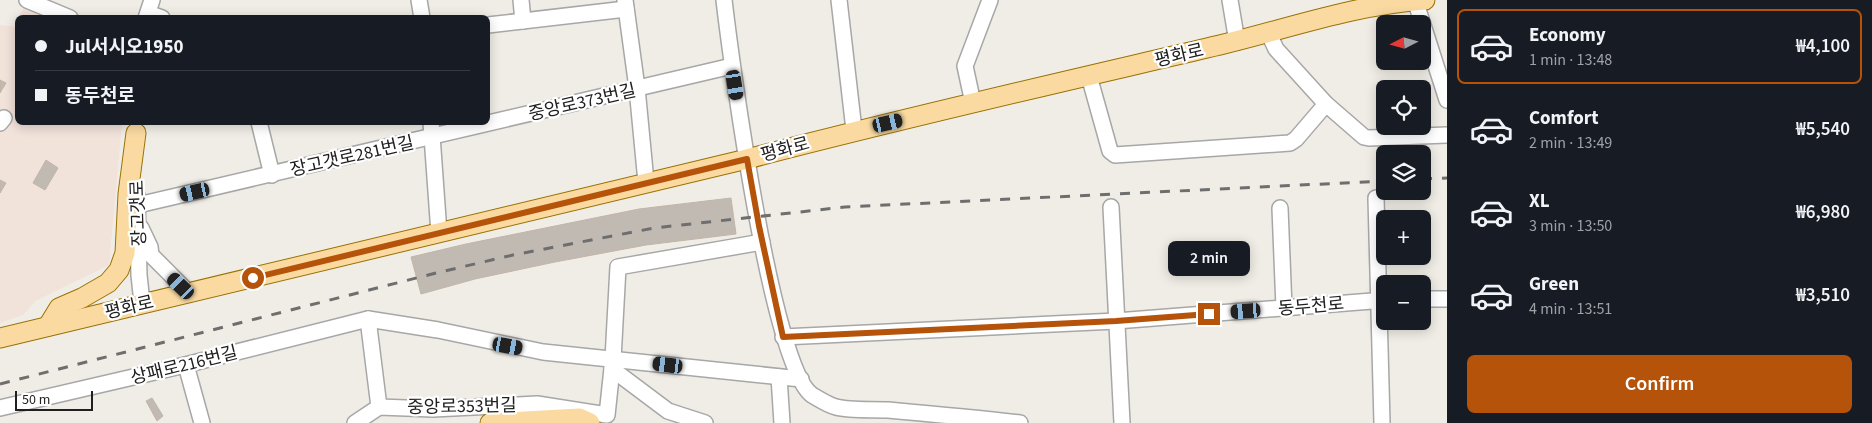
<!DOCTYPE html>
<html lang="en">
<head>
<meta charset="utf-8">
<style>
	body { margin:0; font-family:"Source Sans 3","Noto Sans KR",sans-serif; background:#20242c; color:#f1f3f6; height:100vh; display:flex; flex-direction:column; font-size:19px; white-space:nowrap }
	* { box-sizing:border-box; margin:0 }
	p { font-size:16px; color:#9ea1a6 }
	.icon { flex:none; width:28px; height:28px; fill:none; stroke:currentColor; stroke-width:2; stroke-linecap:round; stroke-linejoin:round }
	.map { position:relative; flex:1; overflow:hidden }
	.drawer { display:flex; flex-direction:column; background:#171b24; width:425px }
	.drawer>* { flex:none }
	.guide { position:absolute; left:15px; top:15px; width:475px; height:110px; border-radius:8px; box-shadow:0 2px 12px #0003; display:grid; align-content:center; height:110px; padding:0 20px; background:#171b24 }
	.needle { width:32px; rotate:264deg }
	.controls { position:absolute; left:1376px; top:15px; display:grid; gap:10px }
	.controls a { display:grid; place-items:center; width:55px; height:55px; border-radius:8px; background:#171b24; box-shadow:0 2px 12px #0003; font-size:25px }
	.scale { position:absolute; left:15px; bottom:12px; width:78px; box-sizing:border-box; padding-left:5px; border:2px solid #202020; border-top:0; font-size:14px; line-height:18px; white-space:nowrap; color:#202020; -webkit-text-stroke:4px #fff; paint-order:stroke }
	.end { position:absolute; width:22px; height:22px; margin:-11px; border:6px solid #b45309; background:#fff; box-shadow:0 0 0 2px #fff }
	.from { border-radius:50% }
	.bubble { position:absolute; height:35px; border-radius:8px; background:#171b24; box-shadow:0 2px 12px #0003; font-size:16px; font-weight:600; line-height:35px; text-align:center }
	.car { position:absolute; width:15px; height:30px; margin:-15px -8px; border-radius:6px; box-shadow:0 0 4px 1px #0007; background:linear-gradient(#222 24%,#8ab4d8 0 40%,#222 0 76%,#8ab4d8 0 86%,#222 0) }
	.guide b { display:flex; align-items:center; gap:18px; height:48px; font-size:19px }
	.guide b+b { border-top:1px solid #363941 }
	.guide i { width:12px; height:12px; background:#f1f3f6 }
	ul { padding:9px 0 0; list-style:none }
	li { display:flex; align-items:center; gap:15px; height:75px; margin:0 10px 8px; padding:0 10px; border:2px solid transparent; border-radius:8px }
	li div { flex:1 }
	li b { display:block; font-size:19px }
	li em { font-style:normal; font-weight:600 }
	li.on { border-color:#b45309 }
	li>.icon { width:45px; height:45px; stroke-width:1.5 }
	.action { display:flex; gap:10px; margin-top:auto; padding:10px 20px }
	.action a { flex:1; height:58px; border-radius:8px; background:#b45309; color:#fff; font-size:20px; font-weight:600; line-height:58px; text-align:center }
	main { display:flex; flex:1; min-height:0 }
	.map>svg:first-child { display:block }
</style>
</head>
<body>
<main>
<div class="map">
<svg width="1447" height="423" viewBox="0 0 1447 423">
	<rect width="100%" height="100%" fill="#f0ede6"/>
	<!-- military -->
	<g fill="#f1e2da">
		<polygon points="24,7 45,17 19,17"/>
		<polygon points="17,23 18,122 122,123 109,265 35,301 23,315 0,323 0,25 16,27"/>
	</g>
	<!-- building -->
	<g fill="#c1bab2" stroke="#c2b5a8">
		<polygon points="0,80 6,83 0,93"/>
		<polygon points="46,160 58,168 45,190 33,183"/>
		<polygon points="0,180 6,183 0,193"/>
		<polygon points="731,198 736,234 646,245 555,262 475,279 421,294 411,257 466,244 639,209"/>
		<polygon points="152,398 163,416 157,421 146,401"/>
	</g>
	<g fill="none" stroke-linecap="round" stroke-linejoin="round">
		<defs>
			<g id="minor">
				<polyline points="27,0 70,18"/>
				<polyline points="419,0 422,18"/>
				<polyline points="521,0 523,21"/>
				<polyline points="625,0 637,88 646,182"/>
				<path d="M724,0C731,60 772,368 812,395C819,399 828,405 836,407C851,411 872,409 888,410C932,414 976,418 1020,423"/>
				<polyline points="839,0 854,130"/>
				<polyline points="1230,0 1237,42"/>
				<polyline points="1415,0 1447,100"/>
				<polyline points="148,13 162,18"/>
				<polyline points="146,18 152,0"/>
				<polyline points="488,25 626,9"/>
				<polyline points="1268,32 1276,49 1326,104 1364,137 1369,138 1447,135"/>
				<polyline points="1089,76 1110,151 1115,155 1290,143 1296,139 1326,104"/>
				<polyline points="973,103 965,66 990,0"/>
				<polyline points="259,122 272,175"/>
				<polyline points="431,122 439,233"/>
				<polyline points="0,123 4,118"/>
				<polyline points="137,195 139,275 142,303"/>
				<polyline points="1376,198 1382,423"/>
				<polyline points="138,205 732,66"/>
				<polyline points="1111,207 1122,423"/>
				<polyline points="1280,208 1284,308"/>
				<polyline points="141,228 150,247 151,255 189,293"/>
				<polyline points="1422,299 1447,299"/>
				<polyline points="783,337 1116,321 1385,300"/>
				<polyline points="186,365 202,423"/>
				<polyline points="612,369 668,411 705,423"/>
				<polyline points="779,377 782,423"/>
				<polyline points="379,407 368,319 438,330 543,352 801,379"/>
				<polyline points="0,408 185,365 368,319"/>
				<polyline points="355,423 379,407 433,409 537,404 607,415 613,359 618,267 762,242"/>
			</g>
			<g id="major">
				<polyline points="48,326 59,308 82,298 108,283 119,270 125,253 128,194 136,133"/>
				<path d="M0,338L747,159C899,119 1053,84 1207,48C1279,32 1350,5 1425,0"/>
				<polyline points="490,423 579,418 590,423"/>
			</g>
		</defs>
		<!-- minor casing -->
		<use href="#minor" stroke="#a7a7a7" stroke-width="18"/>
		<!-- major casing -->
		<use href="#major" stroke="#997202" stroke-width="21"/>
		<!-- minor -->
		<use href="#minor" stroke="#fff" stroke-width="15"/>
		<!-- major -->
		<use href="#major" stroke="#fadaa1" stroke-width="19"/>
		<!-- rail -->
		<g stroke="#6e6e6e" stroke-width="3" stroke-dasharray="10 10" stroke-linecap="butt">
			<polyline points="1422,179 1447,178"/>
			<polyline points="0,384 436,273 513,255 654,228 845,207 1385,181"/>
		</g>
	</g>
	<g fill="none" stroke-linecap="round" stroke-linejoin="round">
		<!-- route -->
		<polyline stroke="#b45309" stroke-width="6" points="253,278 747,159 759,226 783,337 1116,321 1209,314"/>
	</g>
	<g text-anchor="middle" stroke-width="4.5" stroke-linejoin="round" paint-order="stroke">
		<!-- street labels -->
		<g font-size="18" fill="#202020" stroke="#fff">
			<text transform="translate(1179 55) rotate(-13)" y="6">평화로</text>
			<text transform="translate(582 102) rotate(-13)" y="6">중앙로373번길</text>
			<text transform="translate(785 149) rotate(-15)" y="6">평화로</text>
			<text transform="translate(352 156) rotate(-13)" y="6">장고갯로281번길</text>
			<text transform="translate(138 213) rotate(-92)" y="6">장고갯로</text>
			<text transform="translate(1311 306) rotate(-5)" y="6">동두천로</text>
			<text transform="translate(129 307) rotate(-13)" y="6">평화로</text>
			<text transform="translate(184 365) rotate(-14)" y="6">상패로216번길</text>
			<text transform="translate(462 406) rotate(-1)" y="6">중앙로353번길</text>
		</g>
	</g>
</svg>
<div class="controls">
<a><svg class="needle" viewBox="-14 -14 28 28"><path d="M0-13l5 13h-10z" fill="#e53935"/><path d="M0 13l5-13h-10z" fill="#9ea1a6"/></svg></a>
<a><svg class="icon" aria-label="locate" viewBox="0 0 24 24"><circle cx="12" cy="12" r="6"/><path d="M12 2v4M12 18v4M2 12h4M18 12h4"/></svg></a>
<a><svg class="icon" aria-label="layers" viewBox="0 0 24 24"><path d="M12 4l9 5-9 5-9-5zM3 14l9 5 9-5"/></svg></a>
<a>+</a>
<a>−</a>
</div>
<div class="scale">50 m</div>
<i class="end from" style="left:253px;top:278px"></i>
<i class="end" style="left:1209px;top:314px"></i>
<div class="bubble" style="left:1168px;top:241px;width:82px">2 min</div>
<i class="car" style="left:735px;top:85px;rotate:171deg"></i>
<i class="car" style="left:888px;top:123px;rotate:77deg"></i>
<i class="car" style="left:195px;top:192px;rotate:257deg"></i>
<i class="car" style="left:181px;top:286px;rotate:314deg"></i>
<i class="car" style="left:1246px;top:311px;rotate:266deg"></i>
<i class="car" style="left:508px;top:346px;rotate:100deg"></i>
<i class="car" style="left:668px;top:365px;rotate:277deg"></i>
<div class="guide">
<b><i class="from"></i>Jul서시오1950</b>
<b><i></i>동두천로</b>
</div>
</div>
<section class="drawer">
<ul>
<li class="on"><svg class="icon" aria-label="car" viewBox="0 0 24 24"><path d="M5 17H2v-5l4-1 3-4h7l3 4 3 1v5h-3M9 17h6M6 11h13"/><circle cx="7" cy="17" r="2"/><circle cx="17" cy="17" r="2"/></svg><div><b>Economy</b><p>1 min · 13:48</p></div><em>₩4,100</em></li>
<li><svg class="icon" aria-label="car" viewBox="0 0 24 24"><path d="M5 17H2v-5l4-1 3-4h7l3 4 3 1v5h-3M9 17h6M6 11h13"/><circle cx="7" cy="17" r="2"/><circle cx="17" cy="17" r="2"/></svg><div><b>Comfort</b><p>2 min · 13:49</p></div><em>₩5,540</em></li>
<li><svg class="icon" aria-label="car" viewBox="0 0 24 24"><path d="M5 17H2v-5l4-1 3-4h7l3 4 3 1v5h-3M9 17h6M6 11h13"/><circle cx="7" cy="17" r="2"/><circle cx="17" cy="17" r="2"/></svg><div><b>XL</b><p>3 min · 13:50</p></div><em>₩6,980</em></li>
<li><svg class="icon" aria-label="car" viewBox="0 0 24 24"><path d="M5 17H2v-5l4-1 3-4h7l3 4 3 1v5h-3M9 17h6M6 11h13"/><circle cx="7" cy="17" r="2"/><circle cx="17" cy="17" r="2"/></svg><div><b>Green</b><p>4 min · 13:51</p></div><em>₩3,510</em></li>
</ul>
<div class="action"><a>Confirm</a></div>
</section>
</main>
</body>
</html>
